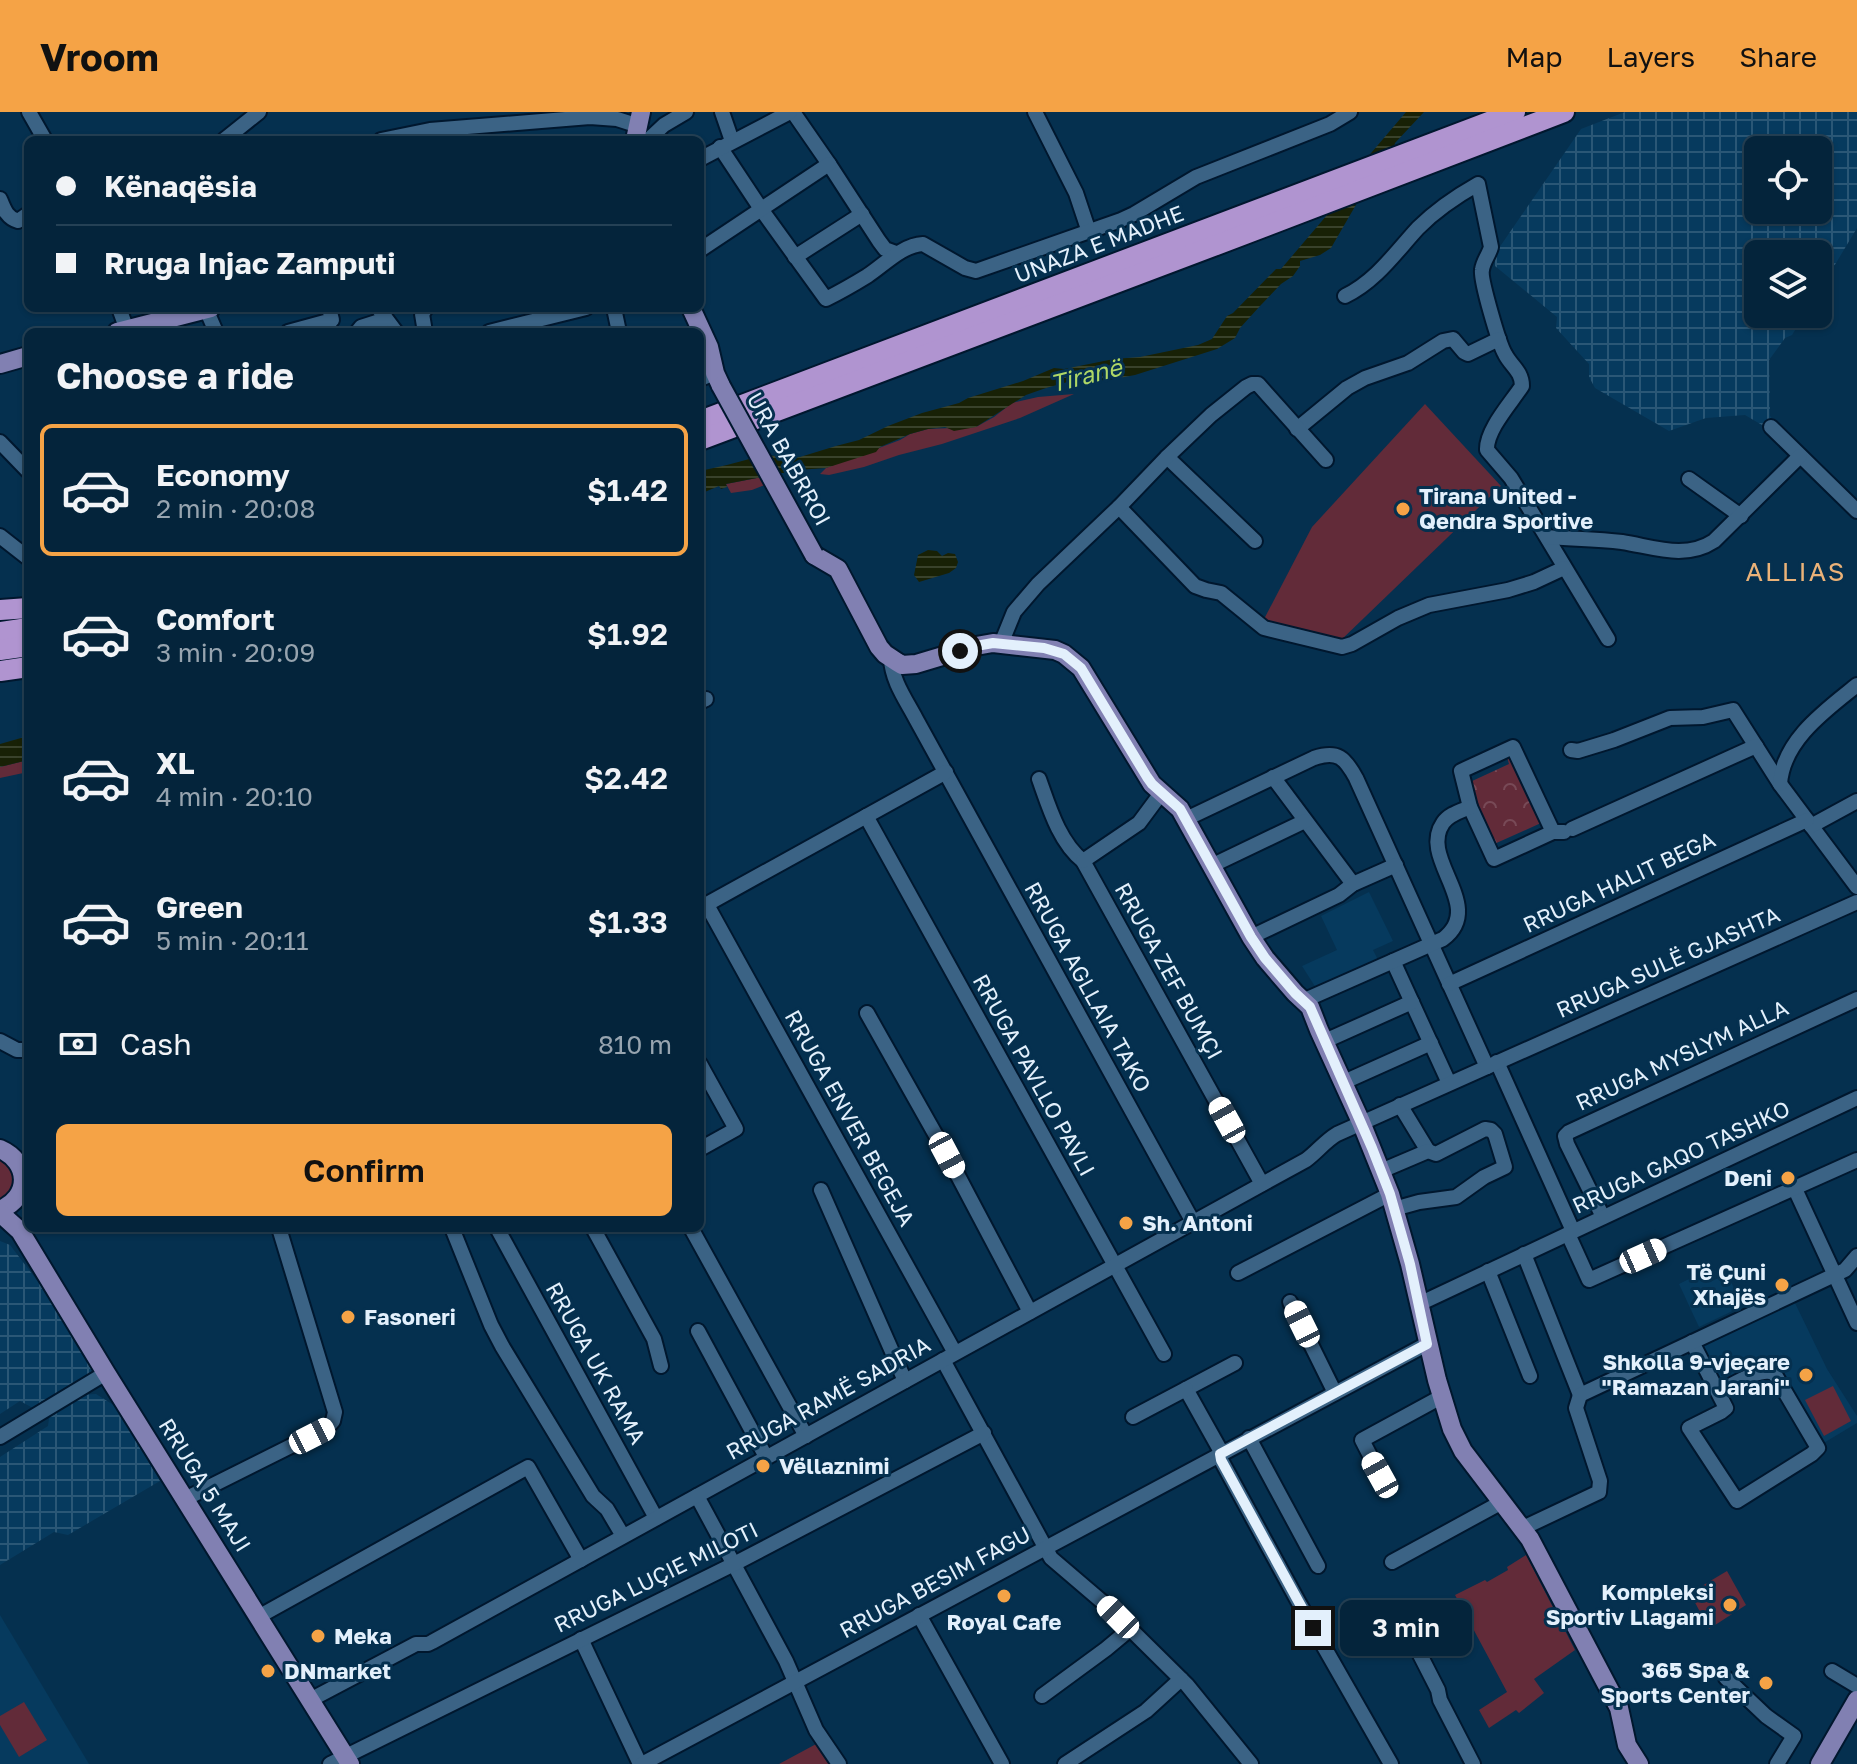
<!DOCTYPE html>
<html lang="en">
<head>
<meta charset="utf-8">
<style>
	body { margin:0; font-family:"Golos Text",sans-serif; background:#0d2c42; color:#f1f3f6; height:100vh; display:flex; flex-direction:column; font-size:30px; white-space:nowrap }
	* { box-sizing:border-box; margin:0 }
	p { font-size:26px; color:#97a4af }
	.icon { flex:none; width:44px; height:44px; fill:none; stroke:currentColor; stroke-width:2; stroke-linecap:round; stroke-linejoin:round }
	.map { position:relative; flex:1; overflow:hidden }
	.sheet { position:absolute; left:24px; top:216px; width:680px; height:904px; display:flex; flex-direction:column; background:#04243b; border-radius:12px; box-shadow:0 2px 6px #0004,0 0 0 2px #254155 }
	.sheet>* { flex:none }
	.banner { position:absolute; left:24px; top:24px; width:680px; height:176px; border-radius:12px; box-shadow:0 2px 6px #0004,0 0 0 2px #254155; display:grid; align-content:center; height:176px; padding:0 32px; background:#04243b }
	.fabs { position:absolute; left:1744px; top:24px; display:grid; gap:16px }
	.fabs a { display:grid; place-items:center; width:88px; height:88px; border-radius:12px; background:#04243b; box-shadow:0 2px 6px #0004,0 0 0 2px #254155; font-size:40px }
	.end { position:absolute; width:36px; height:36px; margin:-18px; border:10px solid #e3f0fc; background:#111; box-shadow:0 0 0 4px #111 }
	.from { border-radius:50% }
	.bubble { position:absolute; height:56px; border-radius:12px; background:#04243b; box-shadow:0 2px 6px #0004,0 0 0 2px #254155; font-size:26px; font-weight:600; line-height:56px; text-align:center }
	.car { position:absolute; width:24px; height:48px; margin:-24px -12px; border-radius:10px; box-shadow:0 0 6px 2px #0007; background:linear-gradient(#fff 24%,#345 0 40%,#fff 0 76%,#345 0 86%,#fff 0) }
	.banner b { display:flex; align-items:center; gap:28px; height:76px; font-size:30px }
	.banner b+b { border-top:2px solid #254155 }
	.banner i { width:20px; height:20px; background:#f1f3f6 }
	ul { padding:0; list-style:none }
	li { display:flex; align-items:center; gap:24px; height:132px; margin:0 16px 12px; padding:0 16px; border:4px solid transparent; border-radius:12px }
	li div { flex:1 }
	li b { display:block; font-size:30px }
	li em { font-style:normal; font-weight:600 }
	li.selected { border-color:#f5a346 }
	li>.icon { width:72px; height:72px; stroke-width:1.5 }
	h2 { padding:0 32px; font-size:36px; line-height:96px }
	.pay { display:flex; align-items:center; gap:20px; height:88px; padding:0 32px; font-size:30px }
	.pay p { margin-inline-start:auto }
	.primary-button { display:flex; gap:16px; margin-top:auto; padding:16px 32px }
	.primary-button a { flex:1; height:92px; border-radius:12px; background:#f5a346; color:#111; font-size:32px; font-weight:600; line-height:92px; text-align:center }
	header { display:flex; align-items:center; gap:48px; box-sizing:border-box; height:112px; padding:0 40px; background:#f5a346; color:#111 }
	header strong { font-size:38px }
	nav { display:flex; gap:44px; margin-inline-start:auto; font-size:28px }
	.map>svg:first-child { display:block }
</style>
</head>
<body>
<header>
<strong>Vroom</strong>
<nav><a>Map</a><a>Layers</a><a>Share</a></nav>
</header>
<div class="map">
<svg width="1857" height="1652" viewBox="0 0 1857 1652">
	<defs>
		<pattern id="industrial-grid" width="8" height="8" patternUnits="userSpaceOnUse" patternTransform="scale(2)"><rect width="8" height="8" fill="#063a5e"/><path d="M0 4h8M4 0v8" fill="none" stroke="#2a5776"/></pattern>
		<pattern id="park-crowns" width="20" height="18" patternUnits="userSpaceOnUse" patternTransform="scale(2)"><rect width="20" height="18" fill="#622b39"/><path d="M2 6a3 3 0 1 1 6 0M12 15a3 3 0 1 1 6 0" fill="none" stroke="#784a57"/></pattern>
		<pattern id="water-rules" width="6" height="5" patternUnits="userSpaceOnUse" patternTransform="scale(2)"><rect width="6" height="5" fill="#182106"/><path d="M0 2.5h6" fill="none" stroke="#39422b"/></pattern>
	</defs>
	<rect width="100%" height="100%" fill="#05304f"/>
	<!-- built -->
	<g fill="#063a5e">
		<polygon points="1369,780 1393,829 1373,838 1378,848 1316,876 1302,854 1337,838 1321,804"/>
		<polygon points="1705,1159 1710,1170 1727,1162 1743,1194 1699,1215 1679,1172"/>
		<polygon points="1795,1191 1827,1257 1857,1304 1857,1311 1822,1332 1783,1270 1774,1247 1718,1271 1702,1235"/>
		<polygon points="0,1503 89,1652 0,1652"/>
	</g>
	<!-- industrial -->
	<g fill="url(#industrial-grid)" fill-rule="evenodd">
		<path d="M1625,0H1857V116L1818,181V142H1758V202H1805L1792,223L1785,226L1769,248L1770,304L1773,308L1767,318L1762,313L1745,303L1706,306L1669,319L1595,276L1589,265V252L1556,216L1557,205L1495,154V147L1499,136L1581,17ZM1758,38H1818V98H1758Z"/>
		<polygon points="0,1129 10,1133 64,1204 98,1259 33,1296 20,1289 0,1302"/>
		<polygon points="96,1282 115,1294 160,1369 68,1423 54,1420 0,1453 0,1345 48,1314 50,1300 81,1283"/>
	</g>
	<!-- grass -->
	<g fill="#622b39">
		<polygon points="1074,282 1020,306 942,332 899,343 864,355 829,363 820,362 826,356 900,328 910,322 928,317 976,315 994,305 1012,291 1038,285"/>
		<polygon points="1425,292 1501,374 1338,531 1262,511 1312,415"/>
		<polygon points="762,365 767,372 752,378 731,381 726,372"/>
		<polygon points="28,648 28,660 0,666 0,655"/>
		<path d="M0,1048C17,1059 17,1077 0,1088Z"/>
		<polygon points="1833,1274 1851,1309 1824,1324 1805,1288"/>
		<polygon points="1526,1443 1575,1538 1534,1567 1544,1581 1519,1601 1516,1598 1489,1616 1479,1598 1507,1580 1455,1483 1485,1468 1487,1470 1508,1458 1507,1455"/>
		<polygon points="1727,1459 1746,1493 1709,1517 1690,1481"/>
		<polygon points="24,1590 47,1628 19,1645 0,1613 0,1604"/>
		<polygon points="818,1631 830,1652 779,1652"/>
	</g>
	<!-- park -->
	<polygon fill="url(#park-crowns)" points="1510,643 1541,711 1492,733 1461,666 1470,670 1509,652 1507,645"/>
	<!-- water -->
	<g fill="url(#water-rules)">
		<polygon points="1406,0 1424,0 1395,31 1388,58 1357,91 1331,136 1320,143 1300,149 1300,154 1293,164 1281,172 1260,194 1240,216 1235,226 1217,237 1135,263 1108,268 1071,269 1046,276 1026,283 976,315 954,319 945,315 928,317 910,322 880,335 876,340 826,356 798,358 790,361 779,361 769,343 786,346 800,345 836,334 859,328 888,314 922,301 959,291 968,286 1023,269 1054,256 1064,257 1114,247 1140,245 1198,233 1212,227 1227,204 1233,201 1276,157 1281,157 1327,103 1367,49 1366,47"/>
		<path d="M753,346L762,365L726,372L727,375L721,377L719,374L700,382V359C718,355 736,351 753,346Z"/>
		<polygon points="928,438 937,439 942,444 948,441 955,442 958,450 956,456 949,461 919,470 914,463 918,443"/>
		<polygon points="28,624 28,648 0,655 0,632"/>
	</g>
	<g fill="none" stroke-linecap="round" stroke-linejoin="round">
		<defs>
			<g id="minor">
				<polyline points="29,0 45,28"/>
				<polyline points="722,0 732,29"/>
				<polyline points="793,0 829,52 879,129 885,137 896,141"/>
				<polyline points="1035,0 1076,81 1089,120"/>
				<polyline points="224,28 259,0"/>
				<polyline points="381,28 430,18 590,5 617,7 639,14"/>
				<polyline points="648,28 664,13 686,0"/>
				<path d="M720,35L761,97L826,187C840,180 854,172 867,164C884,153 902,133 923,132L965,156L976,159L1121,108L1134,102L1196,65L1330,12L1350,0"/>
				<polyline points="700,47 790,0"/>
				<path d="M0,87C4,97 7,106 18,109L28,102"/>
				<polyline points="700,138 829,52"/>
				<polyline points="795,145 862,102"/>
				<path d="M1345,184C1376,169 1395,141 1418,116C1436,98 1455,85 1478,72L1491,135C1489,143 1483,149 1482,158C1480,167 1499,232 1505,242C1511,254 1522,259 1522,274C1511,291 1486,318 1487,338L1511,366L1608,527"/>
				<polyline points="119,196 127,218"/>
				<polyline points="378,196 396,220"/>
				<polyline points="614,196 619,220"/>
				<polyline points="206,197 216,220"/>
				<polyline points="288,220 332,208 329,196"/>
				<polyline points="357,220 361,215 386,207"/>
				<polyline points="425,220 422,202 426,196"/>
				<polyline points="489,220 586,196"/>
				<polyline points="700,267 715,261"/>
				<polyline points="1771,315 1857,399"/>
				<polyline points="1297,317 1347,276 1365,266 1408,251 1443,229 1453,227 1464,240 1468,242 1499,227"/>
				<polyline points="0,330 28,359"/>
				<polyline points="1167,345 1255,429"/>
				<polyline points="1689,367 1741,404"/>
				<polyline points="1119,395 1195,474 1206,478 1221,481 1264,516 1342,535 1352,532 1398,506 1429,493 1508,478 1534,470 1564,456"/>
				<polyline points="0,424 28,446"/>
				<path d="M1547,425C1572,427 1597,427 1622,430C1654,435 1685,448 1714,429L1800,344"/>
				<polyline points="1001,532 1014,500 1038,472 1119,395 1167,345 1211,303 1246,275 1252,272 1258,272 1326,348"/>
				<path d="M891,547C892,569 906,588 916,607L1193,1110"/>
				<polyline points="700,590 706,587"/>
				<polyline points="1571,638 1578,639 1614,628 1670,606 1703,605 1733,598 1780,672 1857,775"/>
				<polyline points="1273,665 1353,772"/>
				<path d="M1039,667C1049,695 1059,730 1083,749L1262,1072"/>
				<path d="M1780,672C1783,628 1826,598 1857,573"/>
				<polyline points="866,704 1164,1242"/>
				<path d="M1186,707L1314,646C1338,638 1345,646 1356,666L1487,955"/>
				<polyline points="1811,714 1857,689"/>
				<polyline points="1572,717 1756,634"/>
				<polyline points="1553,720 1513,635 1461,659 1470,695 1494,747 1553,720 1564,720"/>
				<polyline points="1083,749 1139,711 1162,680"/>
				<polyline points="1211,754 1305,709"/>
				<polyline points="707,793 955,1241"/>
				<polyline points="700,796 946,660"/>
				<polyline points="1251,825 1339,783 1353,772 1396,753"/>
				<polyline points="1393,849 1449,971"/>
				<polyline points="1449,872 1807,708"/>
				<path d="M1305,888L1443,827C1487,794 1418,747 1443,711C1449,702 1461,699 1470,695"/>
				<polyline points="867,901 947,1043 1030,1200"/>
				<polyline points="0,929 17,938 28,938"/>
				<polyline points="1325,929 1412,890"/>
				<polyline points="1497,950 1573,1119"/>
				<polyline points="700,952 736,1017 700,1037"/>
				<polyline points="1344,970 1431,931"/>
				<polyline points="1400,993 1428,1039"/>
				<polyline points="1381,1059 1428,1039 1436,1042 1485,1017 1491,1018 1495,1022 1505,1055 1484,1065 1456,1085 1419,1090 1394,1097"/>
				<polyline points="1795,1077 1857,1211"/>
				<polyline points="821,1078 905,1269"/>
				<polyline points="1603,1105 1567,1032 1565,1024 1569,1020 1857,887"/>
				<polyline points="452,1116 491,1213 502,1234 593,1384 607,1397 623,1424"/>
				<polyline points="497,1116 656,1406"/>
				<polyline points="593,1116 654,1227 661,1254"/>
				<polyline points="691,1116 806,1324"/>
				<polyline points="1568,1122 1589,1168 1857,1048"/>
				<polyline points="1524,1142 1580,1283"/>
				<polyline points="1488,1159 1530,1264"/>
				<polyline points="1238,1161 1390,1082"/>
				<polyline points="1290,1190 1335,1281"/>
				<polyline points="1419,1192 1857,986"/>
				<polyline points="698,1219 766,1345"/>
				<path d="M1692,1230L1726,1296L1721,1300L1689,1316L1737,1389L1812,1342L1818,1336L1774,1261C1759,1255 1733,1273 1718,1280"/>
				<polyline points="943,1248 1051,1446 1106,1493 1187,1573 1251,1652"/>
				<polyline points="1235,1251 1186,1277 1219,1336 1221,1348 1299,1491 1391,1652"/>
				<polyline points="1133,1305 1186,1277"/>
				<polyline points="0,1325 106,1261"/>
				<polyline points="1249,1326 1318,1454"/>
				<polyline points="1380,1363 1362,1328 1441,1285"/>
				<polyline points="697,1384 786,1549 816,1618 839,1652"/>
				<polyline points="185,1387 327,1316 333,1309 335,1300 279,1116"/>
				<polyline points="1523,1416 1599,1380 1600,1369 1576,1296 1580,1283 1845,1158 1857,1144"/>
				<polyline points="1392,1450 1502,1390"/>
				<polyline points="919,1503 1002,1652"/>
				<polyline points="258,1505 528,1355 581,1448"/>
				<polyline points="581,1527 640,1652"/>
				<polyline points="1413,1529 1438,1578 1440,1588 1473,1652"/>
				<polyline points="1832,1559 1857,1574"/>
				<polyline points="1726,1566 1766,1604 1794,1624 1777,1652"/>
				<polyline points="1042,1584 1106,1537 1130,1517"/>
				<path d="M310,1588L416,1532H428L432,1530L1306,1048C1317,1040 1325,1029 1337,1022L1857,790"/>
				<polyline points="330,1652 734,1452 984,1321"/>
				<polyline points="642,1652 1427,1232"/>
				<polyline points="1065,1652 1146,1599 1181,1567"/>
			</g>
			<g id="major">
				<polyline points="635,28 641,0"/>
				<polyline points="691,196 709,235 715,261 721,274"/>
				<polyline points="117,220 211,196"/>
				<polyline points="0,252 28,244"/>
				<polyline points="814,443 838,457 879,535 885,542 897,550 902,553 916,552 976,534 993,531 1055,538 1064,542 1081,556 1152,672 1180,697 1251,825 1265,846 1295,881 1310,895 1319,918 1361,1010 1390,1082 1410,1152 1437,1268 1452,1317 1463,1339 1530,1427 1619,1596 1627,1633 1639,1652"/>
				<path d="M0,1037C30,1050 31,1085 0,1098"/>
				<polyline points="0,1101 20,1119 106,1261 350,1652"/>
				<polyline points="1820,1652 1857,1588"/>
			</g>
			<g id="highway">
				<polyline points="700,309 1515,0"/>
				<polyline points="700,328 1211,135 1564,0"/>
				<polyline points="0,498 28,496"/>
				<polyline points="0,520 28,516"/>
				<polyline points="0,538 28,534"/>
				<polyline points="0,559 28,555"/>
			</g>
		</defs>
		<!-- minor casing -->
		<use href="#minor" stroke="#00172e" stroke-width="18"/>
		<!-- major casing -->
		<use href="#major" stroke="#00172e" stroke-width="22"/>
		<!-- highway casing -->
		<use href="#highway" stroke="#00172e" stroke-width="24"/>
		<!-- minor -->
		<use href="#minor" stroke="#3b6385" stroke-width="14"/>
		<!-- major -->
		<use href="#major" stroke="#8180b2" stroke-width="18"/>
		<!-- highway -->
		<use href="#highway" stroke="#b094d0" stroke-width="20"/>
		<defs>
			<polyline id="major-bridge" points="721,274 814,443"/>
		</defs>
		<!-- major-bridge casing -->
		<use href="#major-bridge" stroke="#00172e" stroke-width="22" stroke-linecap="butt"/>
		<!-- major-bridge -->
		<use href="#major-bridge" stroke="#8180b2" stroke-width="18"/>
	</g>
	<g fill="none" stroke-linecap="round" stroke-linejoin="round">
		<!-- route -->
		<polyline stroke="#e3f0fc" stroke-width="10" points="960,539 976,534 993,531 1044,536 1064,542 1081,556 1147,665 1152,672 1180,697 1251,825 1265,846 1295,881 1310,895 1372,1036 1390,1082 1410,1152 1427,1232 1220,1342 1221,1348 1313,1516"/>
	</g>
	<!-- markers -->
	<g fill="#f5a346" stroke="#05304f" stroke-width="3">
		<circle cx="1403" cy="397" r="8"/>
		<circle cx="1788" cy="1066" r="8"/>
		<circle cx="1126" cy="1111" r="8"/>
		<circle cx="1782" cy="1173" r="8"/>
		<circle cx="348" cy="1205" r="8"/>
		<circle cx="1806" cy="1263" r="8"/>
		<circle cx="763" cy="1354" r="8"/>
		<circle cx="1004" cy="1484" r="8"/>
		<circle cx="1730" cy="1493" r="8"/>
		<circle cx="318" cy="1524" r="8"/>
		<circle cx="268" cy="1559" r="8"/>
		<circle cx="1766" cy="1571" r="8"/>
	</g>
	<g text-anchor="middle" stroke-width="6" stroke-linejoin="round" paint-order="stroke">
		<!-- street labels -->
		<g font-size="22" fill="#e3f0fc" stroke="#05304f">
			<text transform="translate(1099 132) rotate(-21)" y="8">UNAZA E MADHE</text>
			<text transform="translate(789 347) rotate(61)" y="8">URA BABRROI</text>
			<text transform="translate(1619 770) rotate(-25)" y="8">RRUGA HALIT BEGA</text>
			<text transform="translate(1668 850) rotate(-24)" y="8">RRUGA SULË GJASHTA</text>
			<text transform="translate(1169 859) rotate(61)" y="8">RRUGA ZEF BUMÇI</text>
			<text transform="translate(1088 875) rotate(61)" y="8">RRUGA AGLLAIA TAKO</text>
			<text transform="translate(1682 943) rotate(-25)" y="8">RRUGA MYSLYM ALLA</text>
			<text transform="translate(1034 963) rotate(61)" y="8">RRUGA PAVLLO PAVLI</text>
			<text transform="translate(850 1006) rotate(61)" y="8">RRUGA ENVER BEGEJA</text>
			<text transform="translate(1681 1045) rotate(-25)" y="8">RRUGA GAQO TASHKO</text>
			<text transform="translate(596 1251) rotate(61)" y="8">RRUGA UK RAMA</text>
			<text transform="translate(828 1286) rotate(-29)" y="8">RRUGA RAMË SADRIA</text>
			<text transform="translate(205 1373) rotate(58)" y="8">RRUGA 5 MAJI</text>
			<text transform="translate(656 1465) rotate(-26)" y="8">RRUGA LUÇIE MILOTI</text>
			<text transform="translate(935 1470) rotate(-28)" y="8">RRUGA BESIM FAGU</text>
		</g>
		<!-- poi labels -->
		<g font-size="22" font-weight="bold" fill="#e3f0fc" stroke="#05304f" text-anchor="start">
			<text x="1419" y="392">Tirana United -<tspan x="1419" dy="25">Qendra Sportive</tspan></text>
			<text x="1772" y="1074" text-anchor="end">Deni</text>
			<text x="1142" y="1119">Sh. Antoni</text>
			<text x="1766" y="1168" text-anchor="end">Të Çuni<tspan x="1766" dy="25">Xhajës</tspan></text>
			<text x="364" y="1213">Fasoneri</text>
			<text x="1790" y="1258" text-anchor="end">Shkolla 9-vjeçare<tspan x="1790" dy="25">"Ramazan Jarani"</tspan></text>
			<text x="779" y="1362">Vëllaznimi</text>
			<text x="1714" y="1488" text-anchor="end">Kompleksi<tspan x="1714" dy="25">Sportiv Llagami</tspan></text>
			<text x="1004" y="1518" text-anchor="middle">Royal Cafe</text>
			<text x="334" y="1532">Meka</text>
			<text x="1750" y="1566" text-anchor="end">365 Spa &amp;<tspan x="1750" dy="25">Sports Center</tspan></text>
			<text x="284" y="1567">DNmarket</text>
		</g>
		<!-- water labels -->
		<g font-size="24" font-style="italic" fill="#afd766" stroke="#05304f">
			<text transform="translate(1086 264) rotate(-14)" y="8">Tiranë</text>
		</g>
		<!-- quarter labels -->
		<g font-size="26" letter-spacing="2" fill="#ebb278" stroke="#05304f">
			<text x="1796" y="469">ALLIAS</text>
		</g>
	</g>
</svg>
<div class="fabs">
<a><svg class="icon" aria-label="locate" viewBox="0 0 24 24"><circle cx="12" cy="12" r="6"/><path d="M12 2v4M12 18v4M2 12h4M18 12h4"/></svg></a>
<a><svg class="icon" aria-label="layers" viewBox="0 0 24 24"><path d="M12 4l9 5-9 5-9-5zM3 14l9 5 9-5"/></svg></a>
</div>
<i class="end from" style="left:960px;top:539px"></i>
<i class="end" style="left:1313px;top:1516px"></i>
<div class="bubble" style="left:1340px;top:1488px;width:132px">3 min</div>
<i class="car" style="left:1227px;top:1008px;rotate:331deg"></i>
<i class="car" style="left:947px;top:1043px;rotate:152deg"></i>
<i class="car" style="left:1643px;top:1144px;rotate:66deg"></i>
<i class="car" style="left:1302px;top:1212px;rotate:334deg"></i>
<i class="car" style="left:312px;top:1324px;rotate:63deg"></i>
<i class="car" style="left:1380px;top:1363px;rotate:331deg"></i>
<i class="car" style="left:1118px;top:1505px;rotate:315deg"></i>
<div class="banner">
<b><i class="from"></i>Kënaqësia</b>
<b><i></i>Rruga Injac Zamputi</b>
</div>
<section class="sheet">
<h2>Choose a ride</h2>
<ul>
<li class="selected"><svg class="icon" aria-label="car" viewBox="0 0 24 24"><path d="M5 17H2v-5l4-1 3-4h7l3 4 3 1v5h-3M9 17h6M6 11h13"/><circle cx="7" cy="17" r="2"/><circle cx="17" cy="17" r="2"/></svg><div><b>Economy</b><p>2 min · 20:08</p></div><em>$1.42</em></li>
<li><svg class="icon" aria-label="car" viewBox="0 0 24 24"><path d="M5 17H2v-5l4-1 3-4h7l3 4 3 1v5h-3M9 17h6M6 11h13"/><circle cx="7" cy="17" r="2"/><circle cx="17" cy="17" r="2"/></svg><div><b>Comfort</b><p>3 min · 20:09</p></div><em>$1.92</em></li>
<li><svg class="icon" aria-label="car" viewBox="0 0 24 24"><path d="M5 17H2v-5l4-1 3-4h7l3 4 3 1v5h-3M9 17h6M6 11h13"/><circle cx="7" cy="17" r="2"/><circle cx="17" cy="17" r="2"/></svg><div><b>XL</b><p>4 min · 20:10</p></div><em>$2.42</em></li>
<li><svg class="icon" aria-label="car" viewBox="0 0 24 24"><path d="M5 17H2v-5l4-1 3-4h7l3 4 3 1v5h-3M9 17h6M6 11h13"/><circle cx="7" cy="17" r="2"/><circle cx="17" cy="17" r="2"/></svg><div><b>Green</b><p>5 min · 20:11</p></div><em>$1.33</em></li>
</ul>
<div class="pay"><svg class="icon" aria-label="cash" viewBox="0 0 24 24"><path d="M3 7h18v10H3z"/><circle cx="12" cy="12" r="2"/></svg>Cash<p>810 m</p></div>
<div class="primary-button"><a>Confirm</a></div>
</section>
</div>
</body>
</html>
